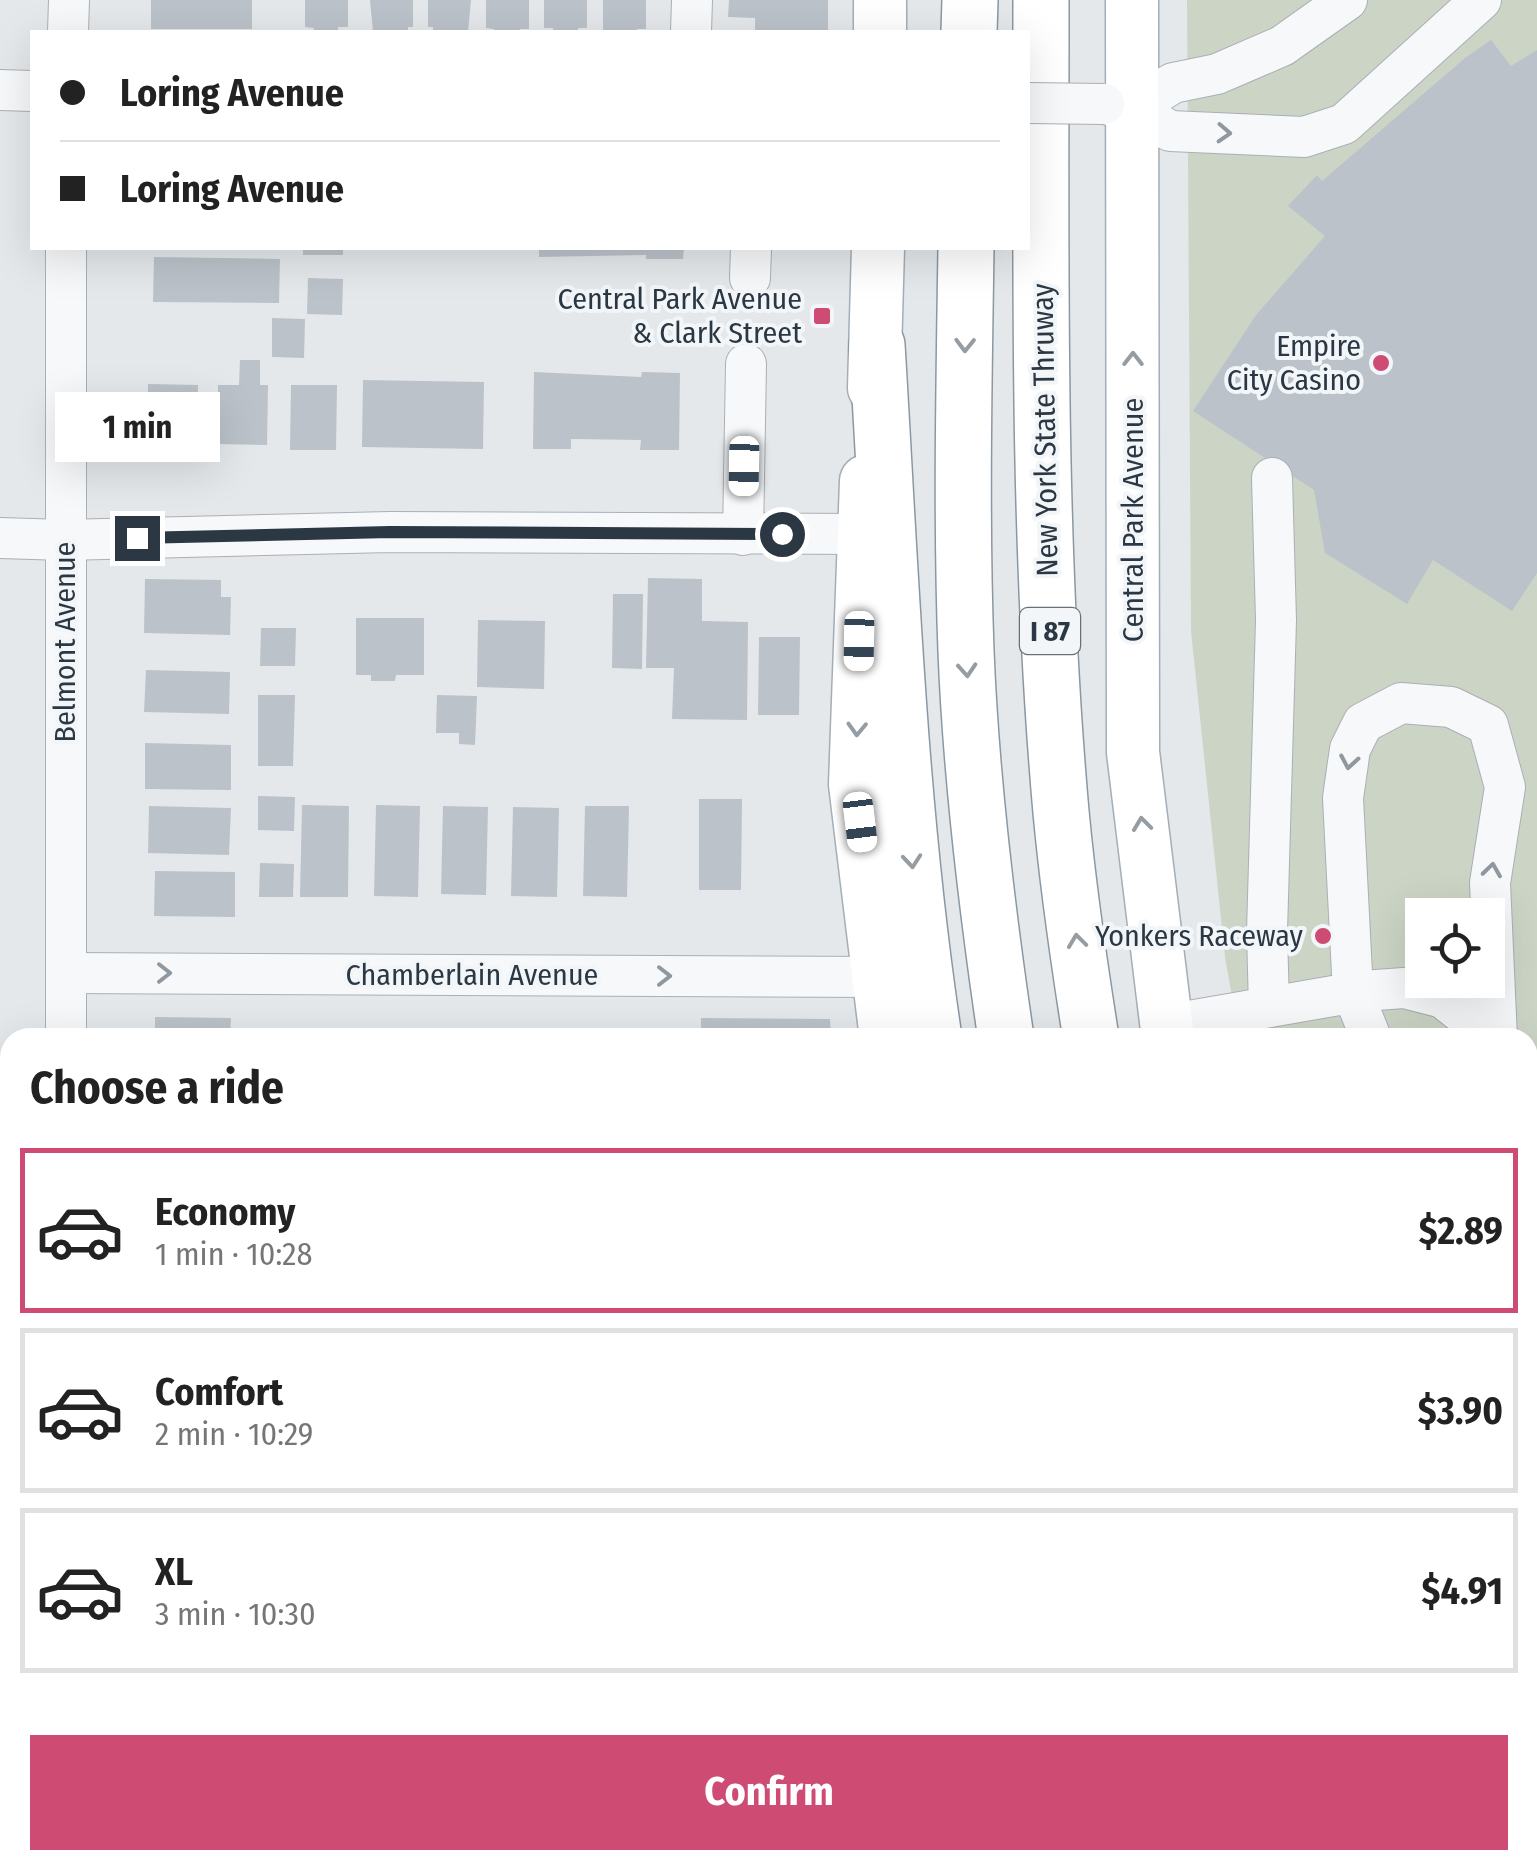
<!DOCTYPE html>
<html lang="en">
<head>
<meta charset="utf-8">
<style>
	body { margin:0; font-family:"Fira Sans Condensed",sans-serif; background:#f6f6f6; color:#222; height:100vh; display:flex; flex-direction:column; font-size:38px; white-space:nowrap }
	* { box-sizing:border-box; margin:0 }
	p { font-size:32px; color:#767676 }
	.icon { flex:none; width:55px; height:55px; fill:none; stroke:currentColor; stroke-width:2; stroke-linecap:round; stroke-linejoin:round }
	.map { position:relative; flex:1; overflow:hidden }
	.details { position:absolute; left:0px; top:1028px; width:1538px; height:842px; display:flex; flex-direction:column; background:#fff; border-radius:30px 30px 0 0; box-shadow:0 10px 40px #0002 }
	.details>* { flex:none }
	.banner { position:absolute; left:30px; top:30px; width:1000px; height:220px; border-radius:0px; box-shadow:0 10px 40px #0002; display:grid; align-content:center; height:220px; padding:0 30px; background:#fff }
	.buttons { position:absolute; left:1405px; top:898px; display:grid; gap:20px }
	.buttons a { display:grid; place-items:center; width:100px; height:100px; border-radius:0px; background:#fff; box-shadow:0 10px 40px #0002; font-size:50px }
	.end { position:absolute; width:45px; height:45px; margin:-22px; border:12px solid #2b3844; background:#fff; box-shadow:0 0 0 5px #fff }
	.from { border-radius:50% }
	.bubble { position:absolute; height:70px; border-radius:0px; background:#fff; box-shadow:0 10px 40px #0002; font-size:32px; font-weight:700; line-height:70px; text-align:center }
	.car { position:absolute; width:30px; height:60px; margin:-30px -15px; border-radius:12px; box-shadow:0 0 8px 2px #0007; background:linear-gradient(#fff 24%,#345 0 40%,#fff 0 76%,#345 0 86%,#fff 0) }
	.banner b { display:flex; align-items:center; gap:35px; height:95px; font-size:38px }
	.banner b+b { border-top:2px solid #e0e0e0 }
	.banner i { width:25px; height:25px; background:#222 }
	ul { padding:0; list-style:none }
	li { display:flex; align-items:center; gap:30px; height:165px; margin:0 20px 15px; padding:0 10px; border:5px solid #e0e0e0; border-radius:0px }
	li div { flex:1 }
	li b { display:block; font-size:38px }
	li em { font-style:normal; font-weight:700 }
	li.current { border-color:#ce4b74 }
	li>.icon { width:90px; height:90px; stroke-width:1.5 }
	h2 { padding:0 30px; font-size:45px; line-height:120px }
	.cta { display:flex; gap:20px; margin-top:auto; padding:20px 30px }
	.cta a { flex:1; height:115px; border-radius:0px; background:#ce4b74; color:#fff; font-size:40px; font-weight:700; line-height:115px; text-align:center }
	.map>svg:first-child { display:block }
</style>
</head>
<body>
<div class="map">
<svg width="1537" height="1868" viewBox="0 0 1537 1868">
	<rect width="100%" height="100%" fill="#e4e8eb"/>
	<!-- green -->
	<path fill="#ccd5c5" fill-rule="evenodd" d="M1187,0H1537V1868H1480L1477,1860H1528V1038L1239,1037L1225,957L1191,631ZM1422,915H1488V980H1422Z"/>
	<!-- building -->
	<g fill="#bbc2c9">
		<rect x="151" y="0" width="101" height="29"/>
		<polygon points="305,0 348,0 348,27 338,27 338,32 313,32 314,28 305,27"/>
		<polygon points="370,0 413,0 413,27 408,27 408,32 373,32"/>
		<polygon points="428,0 471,0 468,32 433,32 433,27 428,27"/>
		<polygon points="486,0 529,0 529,29 520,29 520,32 494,32 494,29 486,28"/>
		<polygon points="544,0 587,0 587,28 578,28 578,32 553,32 553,28 544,28"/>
		<polygon points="603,0 646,0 646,29 637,29 637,32 603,30"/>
		<polygon points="729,0 828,0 828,32 755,32 755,18 728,17"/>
		<polygon points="1491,40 1511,66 1537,50 1537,573 1512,611 1433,560 1407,604 1325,553 1314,490 1193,411 1256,315 1325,236 1288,206 1317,175 1322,181 1465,58"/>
		<rect x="303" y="248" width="40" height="7"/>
		<polygon points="539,248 684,248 683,259 646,259 646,255 539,257"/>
		<polygon points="154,257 280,259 279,303 153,302"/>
		<polygon points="308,278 343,279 342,315 307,314"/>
		<polygon points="272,318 305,319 304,358 272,357"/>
		<polygon points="240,360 260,360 260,385 268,385 267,445 217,444 218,385 239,385"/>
		<polygon points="534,372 641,377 642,372 680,373 679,450 640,450 641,440 571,439 571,449 533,449"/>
		<polygon points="363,380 484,382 483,449 362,447"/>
		<polygon points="148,384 198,385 197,452 147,451"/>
		<polygon points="291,385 337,385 336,450 290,450"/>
		<polygon points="648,578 702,579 702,621 748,622 747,720 672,719 674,668 646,668"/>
		<polygon points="145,579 221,580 221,597 231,597 230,635 144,633"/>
		<polygon points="613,594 643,594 642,669 612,668"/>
		<polygon points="356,618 424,618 424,675 396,675 395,681 371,681 371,675 356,675"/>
		<polygon points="478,620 545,621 544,689 477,687"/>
		<polygon points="261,628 296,628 295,666 260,666"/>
		<polygon points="759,637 800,637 799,715 758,715"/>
		<polygon points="146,670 230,672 229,714 144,712"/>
		<polygon points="258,695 295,695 293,766 258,766"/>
		<polygon points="437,695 477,696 475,745 459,744 459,733 436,733"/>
		<polygon points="145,743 231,745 231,790 145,789"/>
		<polygon points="258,796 295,797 294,831 258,830"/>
		<polygon points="699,799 742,799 741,890 699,890"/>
		<polygon points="302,805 349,806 348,897 300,897"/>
		<polygon points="376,805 420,806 418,897 374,896"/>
		<polygon points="149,806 231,808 229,855 148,853"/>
		<polygon points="443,806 488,807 486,895 441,894"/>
		<polygon points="585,806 629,806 627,897 583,896"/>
		<polygon points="513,807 559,808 557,897 511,896"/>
		<polygon points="260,863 294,864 293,897 259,897"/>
		<polygon points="155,871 235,872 235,917 154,916"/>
		<polygon points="155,1017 231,1018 230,1038 155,1038"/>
		<polygon points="701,1018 830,1019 831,1038 701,1038"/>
		<polygon points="0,1740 10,1764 10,1801 0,1806"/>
		<polygon points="174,1860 195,1860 198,1868 156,1868"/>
		<polygon points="212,1860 296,1860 301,1868 218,1868"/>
		<polygon points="825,1860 867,1860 869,1868 818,1868 816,1863"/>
		<polygon points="916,1860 1072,1860 1075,1868 919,1868"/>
	</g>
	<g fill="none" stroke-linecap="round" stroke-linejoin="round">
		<defs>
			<g id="minor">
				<polyline points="68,32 69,0"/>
				<polyline points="691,32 692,0"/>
				<polyline points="0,90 32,91"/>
				<polyline points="1108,105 1133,108 1170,131 1304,137 1344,124 1481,0"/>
				<polyline points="1133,108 1173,83 1217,74 1282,46 1347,0"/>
				<polyline points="66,248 66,1038"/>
				<polyline points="750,278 751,248"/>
				<polyline points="743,535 746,364"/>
				<polyline points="0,538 64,540 390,532 862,534"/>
				<polyline points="67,973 877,977"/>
				<polyline points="1269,1007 1267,932 1276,620 1272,478"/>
				<polyline points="1166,1025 1362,991 1404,988 1443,998 1478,1026 1486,1038"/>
				<polyline points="1371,1038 1353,993 1343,798 1350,749 1363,723 1401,703 1451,707 1488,725 1505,787 1490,883 1497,1038"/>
				<polyline points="1528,1123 1537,1142"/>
				<polyline points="1528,1302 1537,1328"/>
				<polyline points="0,1418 10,1430"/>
				<polyline points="0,1637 10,1633"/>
				<polyline points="370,1860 377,1868"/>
				<polyline points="561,1868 583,1860"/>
			</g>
			<g id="major">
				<polyline points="1132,0 1133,752 1168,1038"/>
				<polyline points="880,32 880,0"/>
				<polyline points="874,388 878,248"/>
				<polyline points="866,481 855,784 886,1038"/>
				<polyline points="1136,1860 1139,1868"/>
				<polyline points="1403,1860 1406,1868"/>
			</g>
			<g id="highway">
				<path d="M1041,0C1041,270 1037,543 1061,812C1068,887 1079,963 1091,1038"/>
				<polyline points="969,32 970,0"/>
				<path d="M966,248C964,382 961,517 966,651C971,780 987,910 1006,1038"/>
				<path d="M877,345C891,576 899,808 934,1038"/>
				<polyline points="1229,1860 1232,1868"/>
				<polyline points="1322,1860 1325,1868"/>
			</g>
		</defs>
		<!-- minor casing -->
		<use href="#minor" stroke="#a9b0b6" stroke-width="42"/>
		<!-- major casing -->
		<use href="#major" stroke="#a3aeb7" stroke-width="55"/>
		<!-- highway casing -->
		<use href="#highway" stroke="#8b98a2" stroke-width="58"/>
		<!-- minor -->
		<use href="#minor" stroke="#f6f8fa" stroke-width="40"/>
		<!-- major -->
		<use href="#major" stroke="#fff" stroke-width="52"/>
		<!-- highway -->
		<use href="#highway" stroke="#fff" stroke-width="55"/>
		<defs>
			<polyline id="minor-bridge" points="1028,103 1104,104"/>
		</defs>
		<!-- minor-bridge casing -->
		<use href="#minor-bridge" stroke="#a9b0b6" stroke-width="42" stroke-linecap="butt"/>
		<!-- minor-bridge -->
		<use href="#minor-bridge" stroke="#f6f8fa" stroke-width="40"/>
	</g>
	<!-- one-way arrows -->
	<defs><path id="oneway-chevron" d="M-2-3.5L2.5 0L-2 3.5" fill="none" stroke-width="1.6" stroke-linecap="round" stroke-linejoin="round" transform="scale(2.5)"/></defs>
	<g stroke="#90989f">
		<use href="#oneway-chevron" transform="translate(1224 133) rotate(3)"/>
		<use href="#oneway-chevron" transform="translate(1349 762) rotate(100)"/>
		<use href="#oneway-chevron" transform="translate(1492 870) rotate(-82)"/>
		<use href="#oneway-chevron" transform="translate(164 973)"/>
		<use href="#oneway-chevron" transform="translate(664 976)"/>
	</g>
	<g stroke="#959ca2">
		<use href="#oneway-chevron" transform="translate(965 345) rotate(91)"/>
		<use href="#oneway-chevron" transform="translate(1133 359) rotate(-90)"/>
		<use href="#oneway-chevron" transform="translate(967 670) rotate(86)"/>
		<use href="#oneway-chevron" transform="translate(857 729) rotate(92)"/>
		<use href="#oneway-chevron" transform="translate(1142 824) rotate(-97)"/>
		<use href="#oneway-chevron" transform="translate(912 861) rotate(85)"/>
		<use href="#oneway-chevron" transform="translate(1077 941) rotate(-97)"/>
	</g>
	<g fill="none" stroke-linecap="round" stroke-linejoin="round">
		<!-- route -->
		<polyline stroke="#2b3844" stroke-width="12" points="137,538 390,532 782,534"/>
	</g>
	<!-- markers -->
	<g fill="#ce4b74" stroke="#f3f6f9" stroke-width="4">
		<rect x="812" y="306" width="20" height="20" rx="5"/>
		<circle cx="1381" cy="363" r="10"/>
		<circle cx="1323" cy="936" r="10"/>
	</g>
	<g text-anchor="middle" stroke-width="8" stroke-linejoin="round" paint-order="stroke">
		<!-- shield labels -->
		<rect fill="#f3f6f9" stroke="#67717a" stroke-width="2.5" x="1020" y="608" width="60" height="46" rx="8"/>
		<g font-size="28" font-weight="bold" fill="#2b3844">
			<text x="1050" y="641">I 87</text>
		</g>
		<!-- poi labels -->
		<g font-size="30" fill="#2b3844" stroke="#f3f6f9" text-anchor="end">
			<text x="802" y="309">Central Park Avenue<tspan x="802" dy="34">&amp; Clark Street</tspan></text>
			<text x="1361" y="356">Empire<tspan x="1361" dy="34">City Casino</tspan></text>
			<text x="1303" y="946">Yonkers Raceway</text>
		</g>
		<!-- street labels -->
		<g font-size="30" fill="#2b3844" stroke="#f3f6f9">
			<text transform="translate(1045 430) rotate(-91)" y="10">New York State Thruway</text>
			<text transform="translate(1133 520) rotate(-90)" y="10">Central Park Avenue</text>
			<text transform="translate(65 642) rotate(-90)" y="10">Belmont Avenue</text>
			<text x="472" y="985">Chamberlain Avenue</text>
		</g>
	</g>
</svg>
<div class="buttons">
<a><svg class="icon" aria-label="locate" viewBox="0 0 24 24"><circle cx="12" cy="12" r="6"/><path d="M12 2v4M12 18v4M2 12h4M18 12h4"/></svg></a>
</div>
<i class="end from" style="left:782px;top:534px"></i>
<i class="end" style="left:137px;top:538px"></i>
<div class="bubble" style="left:55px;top:392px;width:165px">1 min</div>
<i class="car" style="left:744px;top:466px;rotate:181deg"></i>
<i class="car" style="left:859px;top:641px;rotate:181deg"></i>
<i class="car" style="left:860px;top:822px;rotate:173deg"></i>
<div class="banner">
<b><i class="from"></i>Loring Avenue</b>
<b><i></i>Loring Avenue</b>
</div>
<section class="details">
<h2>Choose a ride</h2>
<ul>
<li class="current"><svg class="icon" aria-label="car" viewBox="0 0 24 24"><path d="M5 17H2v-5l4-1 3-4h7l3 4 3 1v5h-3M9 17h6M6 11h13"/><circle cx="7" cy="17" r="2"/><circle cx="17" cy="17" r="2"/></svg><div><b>Economy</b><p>1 min · 10:28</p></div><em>$2.89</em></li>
<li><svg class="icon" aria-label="car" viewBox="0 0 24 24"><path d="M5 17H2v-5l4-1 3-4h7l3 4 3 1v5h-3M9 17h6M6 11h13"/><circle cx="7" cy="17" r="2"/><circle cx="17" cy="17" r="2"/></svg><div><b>Comfort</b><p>2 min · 10:29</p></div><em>$3.90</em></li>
<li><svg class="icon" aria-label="car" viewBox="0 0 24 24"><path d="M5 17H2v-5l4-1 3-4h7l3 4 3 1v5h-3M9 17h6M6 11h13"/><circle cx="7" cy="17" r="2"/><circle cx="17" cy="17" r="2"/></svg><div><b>XL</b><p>3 min · 10:30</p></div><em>$4.91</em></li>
</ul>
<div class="cta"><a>Confirm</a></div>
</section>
</div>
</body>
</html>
